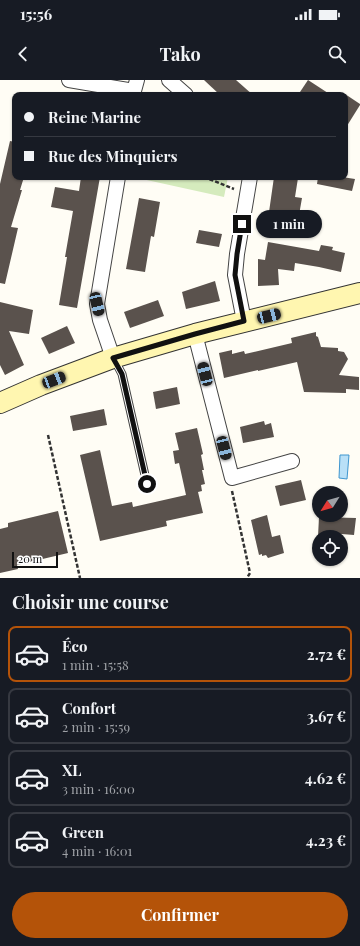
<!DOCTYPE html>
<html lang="fr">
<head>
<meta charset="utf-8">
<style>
	body { margin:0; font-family:"Playfair Display",serif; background:#20242c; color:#f1f3f6; height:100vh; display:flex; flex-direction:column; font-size:15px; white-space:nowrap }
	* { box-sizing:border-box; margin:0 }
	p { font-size:13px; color:#9ea1a6 }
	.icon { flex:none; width:22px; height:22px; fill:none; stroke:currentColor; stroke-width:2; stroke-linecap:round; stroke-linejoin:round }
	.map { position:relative; height:498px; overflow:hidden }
	.details { display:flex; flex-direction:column; background:#171b24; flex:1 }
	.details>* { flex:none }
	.guide { position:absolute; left:12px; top:12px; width:336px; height:88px; border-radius:8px; box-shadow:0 1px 3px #0004; display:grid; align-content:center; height:88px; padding:0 12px; background:#171b24 }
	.needle { width:26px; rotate:233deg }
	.tools { position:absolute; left:312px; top:406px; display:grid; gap:8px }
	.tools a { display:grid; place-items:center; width:36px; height:36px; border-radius:50%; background:#171b24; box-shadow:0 1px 3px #0004; font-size:20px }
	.scale { position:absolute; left:12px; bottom:10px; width:46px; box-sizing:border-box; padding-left:4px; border:2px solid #111; border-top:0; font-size:11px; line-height:14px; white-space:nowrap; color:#111; -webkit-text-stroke:3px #fff; paint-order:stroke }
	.end { position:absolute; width:18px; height:18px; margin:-9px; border:5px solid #111; background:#fff; box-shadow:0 0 0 2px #fff }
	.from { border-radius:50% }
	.bubble { position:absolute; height:28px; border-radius:14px; background:#171b24; box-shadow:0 1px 3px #0004; font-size:13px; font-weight:700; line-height:28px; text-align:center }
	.car { position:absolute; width:12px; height:24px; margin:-12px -6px; border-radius:5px; box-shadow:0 0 3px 1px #0007; background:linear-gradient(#222 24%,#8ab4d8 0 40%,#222 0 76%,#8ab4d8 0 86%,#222 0) }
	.guide b { display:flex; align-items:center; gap:14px; height:38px; font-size:15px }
	.guide b+b { border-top:1px solid #363941 }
	.guide i { width:10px; height:10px; background:#f1f3f6 }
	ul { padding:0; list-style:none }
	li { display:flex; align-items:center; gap:12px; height:56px; margin:0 8px 6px; padding:0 4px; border:2px solid #363941; border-radius:8px }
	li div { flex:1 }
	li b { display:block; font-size:15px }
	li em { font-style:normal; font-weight:700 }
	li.active { border-color:#b45309 }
	li>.icon { width:36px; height:36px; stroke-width:1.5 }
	h2 { padding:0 12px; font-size:18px; line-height:48px }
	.primary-button { display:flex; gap:8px; margin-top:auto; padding:8px 12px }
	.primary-button a { flex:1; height:46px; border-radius:24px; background:#b45309; color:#fff; font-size:16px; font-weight:700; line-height:46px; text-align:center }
	.status { display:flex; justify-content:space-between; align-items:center; height:28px; padding:0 20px; background:#171b24; direction:ltr }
	.status svg { height:11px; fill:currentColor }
	header { display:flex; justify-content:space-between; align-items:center; height:52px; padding:0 12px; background:#171b24; font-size:18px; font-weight:700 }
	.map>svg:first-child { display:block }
</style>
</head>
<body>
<div class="status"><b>15:56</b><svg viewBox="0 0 49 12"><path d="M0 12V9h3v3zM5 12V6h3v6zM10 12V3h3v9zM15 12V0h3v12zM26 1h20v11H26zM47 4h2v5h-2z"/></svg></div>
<header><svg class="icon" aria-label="back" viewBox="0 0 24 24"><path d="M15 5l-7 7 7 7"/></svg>Tako<svg class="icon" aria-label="search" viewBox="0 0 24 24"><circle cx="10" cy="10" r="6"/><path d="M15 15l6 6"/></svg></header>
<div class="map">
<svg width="360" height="498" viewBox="0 0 360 498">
	<rect width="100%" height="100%" fill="#fffdf5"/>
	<!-- green -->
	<polygon fill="#d5ebbd" points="133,97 228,97 224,117"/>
	<!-- water -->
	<polygon fill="#b9e0f7" stroke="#3f96cf" points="340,375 349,375 347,399 339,398"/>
	<!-- building -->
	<g fill="#5a524d">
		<polygon points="204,0 236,0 253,15 220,15"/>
		<polygon points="308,0 331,15 298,15"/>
		<polygon points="345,14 360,24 360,25 345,49"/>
		<polygon points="10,61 15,62 15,97 24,97 20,110 22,110 11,147 18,148 5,204 0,203 0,104"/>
		<polygon points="81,97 100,97 77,228 59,225 67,177 65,177 73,131 51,127 55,107 79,111"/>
		<polygon points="274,97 292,97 298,98 295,117 302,118 299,135 292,134 291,142 272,139 273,133 269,132"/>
		<polygon points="318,97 342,97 355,99 352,111 317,104"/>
		<polygon points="139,118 160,122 154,157 151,156 145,192 126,189"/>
		<polygon points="199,150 222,154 219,167 196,163"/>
		<polygon points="268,162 319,171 321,165 333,167 332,170 345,173 341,192 319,187 295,183 294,191 278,189 279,205 258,206 258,179 265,180"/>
		<polygon points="215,201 220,221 186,229 182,212"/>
		<polygon points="158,220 164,236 130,248 124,232"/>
		<polygon points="0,222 33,230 29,254 9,251 24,285 5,295 0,285"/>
		<polygon points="67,246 75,263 49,274 41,258"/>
		<polygon points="316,252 316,256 318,257 321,267 338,268 338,271 344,272 348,279 339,295 359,297 359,310 346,309 346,313 304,312 297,282 258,291 258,290 224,298 219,273 232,270 232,274 244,271 245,274 292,263 291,258"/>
		<polygon points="177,307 180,324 156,329 153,312"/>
		<polygon points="104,329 107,345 73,351 70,336"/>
		<polygon points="264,341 265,345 271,343 274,357 243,363 240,347"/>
		<polygon points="197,348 203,374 201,375 204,390 202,390 205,404 201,405 202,411 198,412 203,433 166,441 167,446 100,461 80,375 100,370 112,426 132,422 133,427 186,415 179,383 175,384 173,371 179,370 175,353"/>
		<polygon points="301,400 306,420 280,426 275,406"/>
		<polygon points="58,431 68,473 17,485 18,489 0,493 0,449 8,447 8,443"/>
		<polygon points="267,435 272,457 280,455 284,473 268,478 266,475 262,476 262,474 259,475 251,440"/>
		<polygon points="319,437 356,438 354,455 329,453 328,457 319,457 319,477 317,476"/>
	</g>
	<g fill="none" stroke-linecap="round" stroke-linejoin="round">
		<defs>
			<polyline id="service" points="114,279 122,294 147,404"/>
			<g id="minor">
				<polyline points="69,0 134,11 137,0"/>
				<polyline points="169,0 186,15"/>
				<polyline points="244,241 235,195 237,174 250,97"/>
				<polyline points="195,254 232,398 292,381"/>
				<polyline points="113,278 100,240 97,224 118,97"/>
			</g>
			<polyline id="secondary" points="0,323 41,305 113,278 195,254 360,213"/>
		</defs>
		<!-- service casing -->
		<use href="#service" stroke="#444" stroke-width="9"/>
		<!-- minor casing -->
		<use href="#minor" stroke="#444" stroke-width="16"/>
		<!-- secondary casing -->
		<use href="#secondary" stroke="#333" stroke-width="22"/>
		<!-- path -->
		<g stroke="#333" stroke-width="2.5" stroke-dasharray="4 2" stroke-linecap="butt">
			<polyline points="204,97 234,109"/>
			<polyline points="48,355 80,498"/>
			<polyline points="232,411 250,493 247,498"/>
		</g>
		<!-- service -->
		<use href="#service" stroke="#fff" stroke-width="7"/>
		<!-- minor -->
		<use href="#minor" stroke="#fff" stroke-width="14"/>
		<!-- secondary -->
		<use href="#secondary" stroke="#fff6b0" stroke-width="20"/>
	</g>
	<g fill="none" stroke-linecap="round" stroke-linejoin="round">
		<!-- route -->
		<polyline stroke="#111" stroke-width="5" points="147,404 122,294 113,278 195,254 244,241 235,195 237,174 242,144"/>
	</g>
</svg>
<div class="tools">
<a><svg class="needle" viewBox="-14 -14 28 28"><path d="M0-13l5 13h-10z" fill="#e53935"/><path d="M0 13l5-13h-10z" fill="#9ea1a6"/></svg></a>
<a><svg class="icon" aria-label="locate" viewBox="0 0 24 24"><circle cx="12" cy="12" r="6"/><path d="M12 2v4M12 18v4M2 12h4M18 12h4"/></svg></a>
</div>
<div class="scale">20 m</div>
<i class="end from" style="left:147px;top:404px"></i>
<i class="end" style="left:242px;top:144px"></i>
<div class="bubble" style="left:256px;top:130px;width:66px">1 min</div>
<i class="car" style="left:97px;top:224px;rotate:167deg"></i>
<i class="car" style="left:269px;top:236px;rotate:76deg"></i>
<i class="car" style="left:205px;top:294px;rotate:346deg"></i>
<i class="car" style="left:54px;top:300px;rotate:69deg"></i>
<i class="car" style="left:224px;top:368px;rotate:166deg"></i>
<div class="guide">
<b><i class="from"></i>Reine Marine</b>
<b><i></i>Rue des Minquiers</b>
</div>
</div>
<section class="details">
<h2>Choisir une course</h2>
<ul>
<li class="active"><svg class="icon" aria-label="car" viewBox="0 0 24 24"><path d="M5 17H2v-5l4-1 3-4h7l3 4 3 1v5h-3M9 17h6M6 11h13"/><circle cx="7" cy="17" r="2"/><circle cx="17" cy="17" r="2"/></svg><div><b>Éco</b><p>1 min · 15:58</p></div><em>2.72 €</em></li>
<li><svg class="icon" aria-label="car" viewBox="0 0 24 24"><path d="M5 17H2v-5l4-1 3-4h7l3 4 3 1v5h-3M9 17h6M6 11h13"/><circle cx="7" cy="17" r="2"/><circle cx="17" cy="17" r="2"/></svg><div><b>Confort</b><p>2 min · 15:59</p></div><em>3.67 €</em></li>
<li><svg class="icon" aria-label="car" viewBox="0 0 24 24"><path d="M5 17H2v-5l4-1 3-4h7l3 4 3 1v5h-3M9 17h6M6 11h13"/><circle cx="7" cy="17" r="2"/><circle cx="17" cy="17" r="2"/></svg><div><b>XL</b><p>3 min · 16:00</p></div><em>4.62 €</em></li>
<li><svg class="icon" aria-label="car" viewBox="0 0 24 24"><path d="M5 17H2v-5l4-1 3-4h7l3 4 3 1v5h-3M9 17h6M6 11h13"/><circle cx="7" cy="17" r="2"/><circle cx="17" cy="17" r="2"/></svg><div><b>Green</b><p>4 min · 16:01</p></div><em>4.23 €</em></li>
</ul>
<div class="primary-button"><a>Confirmer</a></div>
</section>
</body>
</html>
